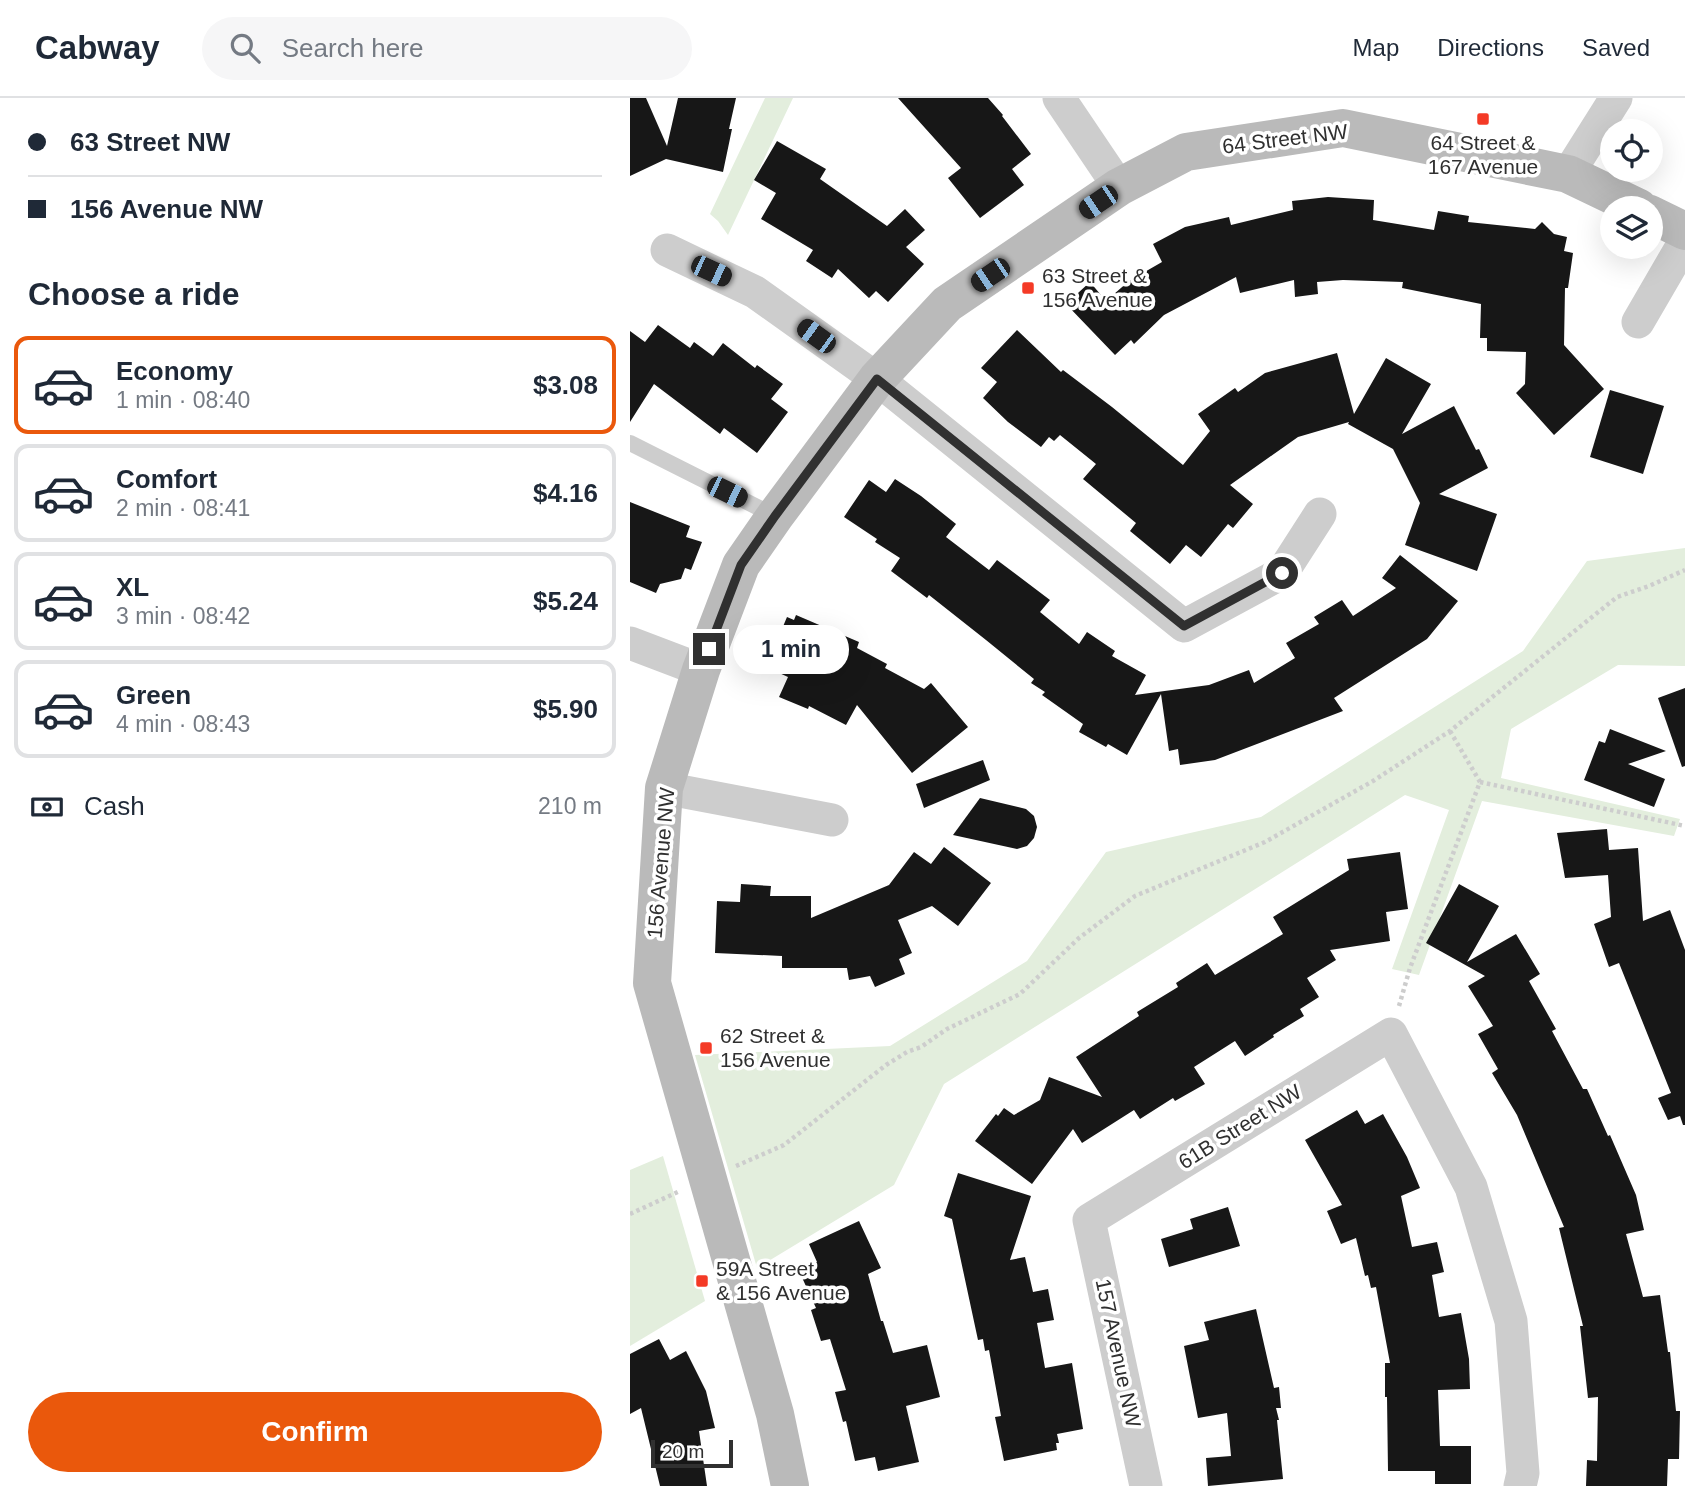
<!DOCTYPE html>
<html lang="en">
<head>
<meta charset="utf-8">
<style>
	body { margin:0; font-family:Helvetica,sans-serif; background:#f6f6f7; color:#1f2937; height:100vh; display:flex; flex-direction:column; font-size:26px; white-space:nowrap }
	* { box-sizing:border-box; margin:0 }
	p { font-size:23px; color:#747a83 }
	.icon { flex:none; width:38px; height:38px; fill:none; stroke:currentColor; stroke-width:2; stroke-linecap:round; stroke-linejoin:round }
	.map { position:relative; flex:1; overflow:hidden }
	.drawer { display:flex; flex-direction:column; background:#fff; width:630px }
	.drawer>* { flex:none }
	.hud { display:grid; align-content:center; height:154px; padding:0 28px; background:#fff }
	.controls { position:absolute; left:970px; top:21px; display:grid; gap:14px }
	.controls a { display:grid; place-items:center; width:63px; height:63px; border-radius:50%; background:#fff; box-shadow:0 7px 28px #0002; font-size:35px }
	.scale { position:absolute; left:21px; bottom:18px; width:82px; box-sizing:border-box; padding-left:7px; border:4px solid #303030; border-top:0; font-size:19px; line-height:24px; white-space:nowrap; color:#303030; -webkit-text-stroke:5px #fff; paint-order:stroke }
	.end { position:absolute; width:32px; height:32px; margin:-16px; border:9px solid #303030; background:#fff; box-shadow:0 0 0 4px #fff }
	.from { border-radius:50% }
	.bubble { position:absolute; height:49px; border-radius:24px; background:#fff; box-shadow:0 7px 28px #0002; font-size:23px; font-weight:800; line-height:49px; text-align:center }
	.car { position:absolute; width:21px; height:42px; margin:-21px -10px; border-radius:9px; box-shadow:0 0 5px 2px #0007; background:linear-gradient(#222 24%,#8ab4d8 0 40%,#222 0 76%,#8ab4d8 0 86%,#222 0) }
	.hud b { display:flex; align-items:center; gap:24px; height:66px; font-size:26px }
	.hud b+b { border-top:2px solid #e0e1e3 }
	.hud i { width:18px; height:18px; background:#1f2937 }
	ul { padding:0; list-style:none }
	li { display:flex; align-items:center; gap:21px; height:98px; margin:0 14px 10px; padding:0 14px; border:4px solid #e0e1e3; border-radius:14px }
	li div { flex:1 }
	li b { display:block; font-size:26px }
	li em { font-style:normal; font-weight:800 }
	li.on { border-color:#ea580c }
	li>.icon { width:63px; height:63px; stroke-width:1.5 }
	h2 { padding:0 28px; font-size:32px; line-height:84px }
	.pay { display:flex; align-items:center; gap:18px; height:77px; padding:0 28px; font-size:26px }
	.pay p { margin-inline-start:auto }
	.cta { display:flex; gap:14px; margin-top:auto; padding:14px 28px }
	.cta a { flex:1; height:80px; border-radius:42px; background:#ea580c; color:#fff; font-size:28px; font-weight:800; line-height:80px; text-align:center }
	header { display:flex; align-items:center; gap:42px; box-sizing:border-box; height:98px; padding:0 35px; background:#fff; border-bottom:2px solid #e0e1e3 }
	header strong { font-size:33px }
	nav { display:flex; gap:38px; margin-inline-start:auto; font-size:24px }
	.search { width:490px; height:63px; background:#f6f6f7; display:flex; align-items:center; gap:18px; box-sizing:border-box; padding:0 24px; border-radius:38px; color:#747a83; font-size:26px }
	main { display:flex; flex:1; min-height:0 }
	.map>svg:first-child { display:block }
</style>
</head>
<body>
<header>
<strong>Cabway</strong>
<div class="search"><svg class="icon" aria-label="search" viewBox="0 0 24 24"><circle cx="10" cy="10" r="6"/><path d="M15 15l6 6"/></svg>Search here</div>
<nav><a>Map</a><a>Directions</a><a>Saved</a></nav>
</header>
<main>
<section class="drawer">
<div class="hud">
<b><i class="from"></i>63 Street NW</b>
<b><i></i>156 Avenue NW</b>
</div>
<h2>Choose a ride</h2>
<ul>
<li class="on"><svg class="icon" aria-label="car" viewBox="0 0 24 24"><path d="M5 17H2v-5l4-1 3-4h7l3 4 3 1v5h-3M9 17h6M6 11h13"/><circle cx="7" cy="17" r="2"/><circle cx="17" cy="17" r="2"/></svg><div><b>Economy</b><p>1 min · 08:40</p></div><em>$3.08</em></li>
<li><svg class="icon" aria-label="car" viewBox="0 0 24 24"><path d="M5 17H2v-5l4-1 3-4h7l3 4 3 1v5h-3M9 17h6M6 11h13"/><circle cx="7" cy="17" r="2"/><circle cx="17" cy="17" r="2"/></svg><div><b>Comfort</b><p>2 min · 08:41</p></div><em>$4.16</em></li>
<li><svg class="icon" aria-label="car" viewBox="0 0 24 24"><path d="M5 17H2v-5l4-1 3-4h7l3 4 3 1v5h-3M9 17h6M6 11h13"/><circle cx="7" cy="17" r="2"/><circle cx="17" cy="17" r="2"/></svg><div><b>XL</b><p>3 min · 08:42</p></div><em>$5.24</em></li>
<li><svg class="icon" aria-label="car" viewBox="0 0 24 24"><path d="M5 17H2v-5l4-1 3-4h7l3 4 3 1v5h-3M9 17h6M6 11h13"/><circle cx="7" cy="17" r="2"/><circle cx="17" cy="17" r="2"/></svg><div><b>Green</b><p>4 min · 08:43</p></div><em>$5.90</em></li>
</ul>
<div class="pay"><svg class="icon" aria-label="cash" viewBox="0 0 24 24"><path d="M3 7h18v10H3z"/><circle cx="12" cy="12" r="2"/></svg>Cash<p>210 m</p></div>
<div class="cta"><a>Confirm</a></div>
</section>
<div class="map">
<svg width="1055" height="1388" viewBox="0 0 1055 1388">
	<rect width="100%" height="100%" fill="#fff"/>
	<!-- green -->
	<g fill="#e3eedd">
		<polygon points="135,0 163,0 98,137 88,123 80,116"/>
		<polygon points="1055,450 1055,568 988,567 881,631 871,680 1050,721 1044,738 852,703 789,877 762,871 819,712 775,697 314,986 264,1087 127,1170 65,957 260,948 397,863 476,754 631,719 893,553 957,463"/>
		<polygon points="33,1058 75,1203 0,1248 0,1072"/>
	</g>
	<!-- building -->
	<g fill="#171717">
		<polygon points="0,0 16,0 37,48 48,0 106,0 99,31 102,31 93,74 36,61 0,78"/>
		<polygon points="268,0 358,0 373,17 372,18 401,56 382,71 394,87 350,120 318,80 331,70"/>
		<polygon points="147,43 196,71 190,81 257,128 275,111 295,132 276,149 294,166 258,204 246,193 239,200 208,171 202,180 176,163 183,152 131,121 146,95 124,82"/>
		<polygon points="698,99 744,102 743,122 804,132 808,113 839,118 838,124 905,131 912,124 924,136 937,139 934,153 943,155 938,190 935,190 934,247 974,291 924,337 886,295 895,286 896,254 857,253 857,240 850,240 851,206 772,190 773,184 713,182 687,184 688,196 665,199 664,182 610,195 606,179 534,217 504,246 501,242 485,257 436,206 460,184 476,203 499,183 532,164 523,146 555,129 599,119 601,127 663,112 662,103"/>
		<polygon points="28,227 60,250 64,244 83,258 93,245 125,270 127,267 153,286 141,301 158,314 127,355 94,330 90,336 24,286 0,324 0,233 15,244"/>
		<polygon points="387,232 431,274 433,272 482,309 553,367 580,333 568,316 605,290 608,294 635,275 707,255 724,316 756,260 801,286 772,336 824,308 846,352 849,351 858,370 809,396 867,416 847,473 775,447 790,405 763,351 718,326 719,324 668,339 600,387 623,406 603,430 598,426 571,459 556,447 540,466 500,433 506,425 453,381 466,366 430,337 424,343 419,339 411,349 378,324 353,300 367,284 351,270"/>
		<polygon points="980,292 1034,308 1013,376 960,359"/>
		<polygon points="265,381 291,398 326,426 316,439 359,472 367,462 420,502 410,514 449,546 457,534 485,553 482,558 516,577 505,597 579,587 619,572 624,585 665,560 656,545 689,526 684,519 712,502 723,518 766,490 752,480 770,457 828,503 797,541 704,600 713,613 585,662 550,667 548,651 539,653 531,596 497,657 478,646 476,649 449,634 453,626 412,597 415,594 401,585 404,581 356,542 299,497 297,500 261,473 270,460 245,444 247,441 214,419 239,382 256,394"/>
		<polygon points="0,404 60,428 56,439 72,444 61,472 55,470 51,481 30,486 26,495 0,484"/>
		<polygon points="166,517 229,544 227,550 257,566 255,570 294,591 301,585 338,629 282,675 227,607 216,627 179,608 178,611 149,599 158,579 136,569 157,519 164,522"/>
		<polygon points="1055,590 1055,668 1052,669 1028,600"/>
		<polygon points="980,631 1036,653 998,666 1035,681 1024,709 954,682 969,643 975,645"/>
		<polygon points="353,662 360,682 294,710 286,686"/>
		<polygon points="350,700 396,711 404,718 407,729 404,740 397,748 387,751 323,737"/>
		<polygon points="977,731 979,752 1008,750 1013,823 1040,812 1055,852 1055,1027 1053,1027 1050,1018 1038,1022 1028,1000 1041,995 989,865 979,869 964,826 981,819 978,777 935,780 927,735"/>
		<polygon points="314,749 361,785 328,828 302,808 268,822 282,855 269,861 275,876 245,889 240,878 219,882 217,870 152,870 152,858 85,855 87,803 110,804 111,786 141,788 140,798 181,798 181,820 259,787 284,754 301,766"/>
		<polygon points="770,754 778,811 756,814 760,843 700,852 706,862 677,880 689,899 670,911 674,918 643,937 644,939 615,958 605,943 564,969 575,986 545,1003 543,1000 510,1021 504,1012 452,1045 443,1031 402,1086 345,1043 366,1016 368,1018 374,1010 384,1017 410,1002 419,979 472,999 446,959 509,918 507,914 548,889 546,885 577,865 585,877 653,836 643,819 719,772 717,761"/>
		<polygon points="829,786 869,808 837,864 886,836 910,876 899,883 926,931 922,933 953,991 957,991 978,1038 980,1037 1006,1097 1014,1132 996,1136 1013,1199 1030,1197 1038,1254 1040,1254 1046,1313 1050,1313 1049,1361 1038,1361 1037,1388 956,1388 957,1362 967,1363 968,1299 958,1300 950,1228 953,1228 929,1130 934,1129 887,1017 862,975 868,971 848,936 863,928 838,888 855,878 796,845"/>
		<polygon points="727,1012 735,1026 753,1016 777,1059 790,1090 771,1098 782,1149 807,1144 814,1174 802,1177 809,1219 831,1215 839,1261 840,1291 808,1292 810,1348 841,1348 841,1386 805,1386 805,1373 758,1373 757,1299 755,1299 755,1265 760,1265 746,1189 741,1190 738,1177 735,1178 726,1140 711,1146 697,1113 712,1107 675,1042"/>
		<polygon points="328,1075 401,1098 380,1162 395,1159 403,1194 418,1191 424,1222 407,1225 415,1270 442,1265 453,1331 427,1336 429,1345 426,1345 427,1352 374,1363 365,1319 371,1318 359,1252 355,1253 353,1241 348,1242 322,1121 314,1118"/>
		<polygon points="598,1109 610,1148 539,1169 531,1141 563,1131 560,1121"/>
		<polygon points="229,1123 251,1170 238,1176 251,1223 253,1223 263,1255 297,1247 310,1299 276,1308 289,1364 248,1373 245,1359 225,1363 216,1323 213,1324 205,1294 216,1292 200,1241 191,1243 181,1212 186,1210 169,1173 187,1164 179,1146"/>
		<polygon points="626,1211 644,1290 649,1289 651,1310 646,1310 649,1322 647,1322 653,1381 578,1388 576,1360 601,1358 597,1315 568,1320 554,1248 579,1242 574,1224"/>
		<polygon points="29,1241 40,1262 56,1253 76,1293 85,1330 69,1333 77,1388 30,1388 11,1310 0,1316 0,1256"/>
	</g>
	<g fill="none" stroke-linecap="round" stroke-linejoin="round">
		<!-- path -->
		<g stroke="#cdcdcd" stroke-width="4.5" stroke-dasharray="3.5 3.5" stroke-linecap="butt">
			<polyline points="850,684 1055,728"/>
			<polyline points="769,908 780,870 850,684 820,633"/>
			<polyline points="106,1068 154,1047 256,967 277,954 291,949 317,931 390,896 449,840 505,798 635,744 743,683 820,633 987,499 1019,488 1055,472"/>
			<polyline points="0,1116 50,1093"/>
		</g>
		<!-- lane -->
		<polyline stroke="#cdcdcd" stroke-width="16" points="0,345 145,418"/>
		<!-- street -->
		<g stroke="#cdcdcd" stroke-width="33">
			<polyline points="429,0 489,89"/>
			<polyline points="938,76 986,0"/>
			<polyline points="37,152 125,194 247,281 554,528 652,475 690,416"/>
			<polyline points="1008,224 1055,143"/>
			<polyline points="0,545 71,572"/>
			<polyline points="34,690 202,722"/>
			<polyline points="516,1388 459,1122 761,936 841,1089 881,1223 893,1375 890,1388"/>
		</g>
		<!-- secondary -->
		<g stroke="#bababa" stroke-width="38">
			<polyline points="1020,116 1055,133"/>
			<polyline points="160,1388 145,1316 22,885 34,690 71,572 111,467 145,418 247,281 317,206 489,89 556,54 713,30 938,76 1009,110"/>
		</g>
	</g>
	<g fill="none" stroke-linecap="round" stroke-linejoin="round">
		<!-- route -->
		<polyline stroke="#303030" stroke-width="9" points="79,551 111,467 145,418 247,281 554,528 652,475"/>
	</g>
	<!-- markers -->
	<g fill="#f43a26" stroke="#fff" stroke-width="2.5">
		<rect x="846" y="14" width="14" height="14" rx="3.5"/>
		<rect x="391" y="183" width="14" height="14" rx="3.5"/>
		<rect x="69" y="943" width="14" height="14" rx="3.5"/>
		<rect x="65" y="1176" width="14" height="14" rx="3.5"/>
	</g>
	<g text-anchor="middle" stroke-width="7" stroke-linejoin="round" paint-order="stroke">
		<!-- street labels -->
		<g font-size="21" fill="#303030" stroke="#fff">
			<text transform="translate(655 41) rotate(-7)" y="7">64 Street NW</text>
			<text transform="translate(31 765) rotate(-85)" y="7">156 Avenue NW</text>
			<text transform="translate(610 1029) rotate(-32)" y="7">61B Street NW</text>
			<text transform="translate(488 1255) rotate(78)" y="7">157 Avenue NW</text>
		</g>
		<!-- poi labels -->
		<g font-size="21" fill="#303030" stroke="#fff" text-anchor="start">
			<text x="853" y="52" text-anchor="middle">64 Street &amp;<tspan x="853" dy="24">167 Avenue</tspan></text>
			<text x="412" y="185">63 Street &amp;<tspan x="412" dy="24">156 Avenue</tspan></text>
			<text x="90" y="945">62 Street &amp;<tspan x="90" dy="24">156 Avenue</tspan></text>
			<text x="86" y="1178">59A Street<tspan x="86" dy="24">&amp; 156 Avenue</tspan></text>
		</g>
	</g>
</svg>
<div class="controls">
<a><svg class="icon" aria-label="locate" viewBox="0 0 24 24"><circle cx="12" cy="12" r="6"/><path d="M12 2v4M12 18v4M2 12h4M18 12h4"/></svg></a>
<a><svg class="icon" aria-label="layers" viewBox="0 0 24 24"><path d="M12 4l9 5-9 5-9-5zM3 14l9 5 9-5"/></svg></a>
</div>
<div class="scale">20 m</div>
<i class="end from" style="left:652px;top:475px"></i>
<i class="end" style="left:79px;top:551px"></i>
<div class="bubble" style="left:103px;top:527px;width:116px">1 min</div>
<i class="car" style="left:468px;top:104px;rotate:236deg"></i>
<i class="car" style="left:81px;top:173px;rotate:115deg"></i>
<i class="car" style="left:360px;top:177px;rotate:236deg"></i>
<i class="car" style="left:186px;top:238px;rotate:306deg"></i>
<i class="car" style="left:97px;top:394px;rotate:116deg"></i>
</div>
</main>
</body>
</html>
